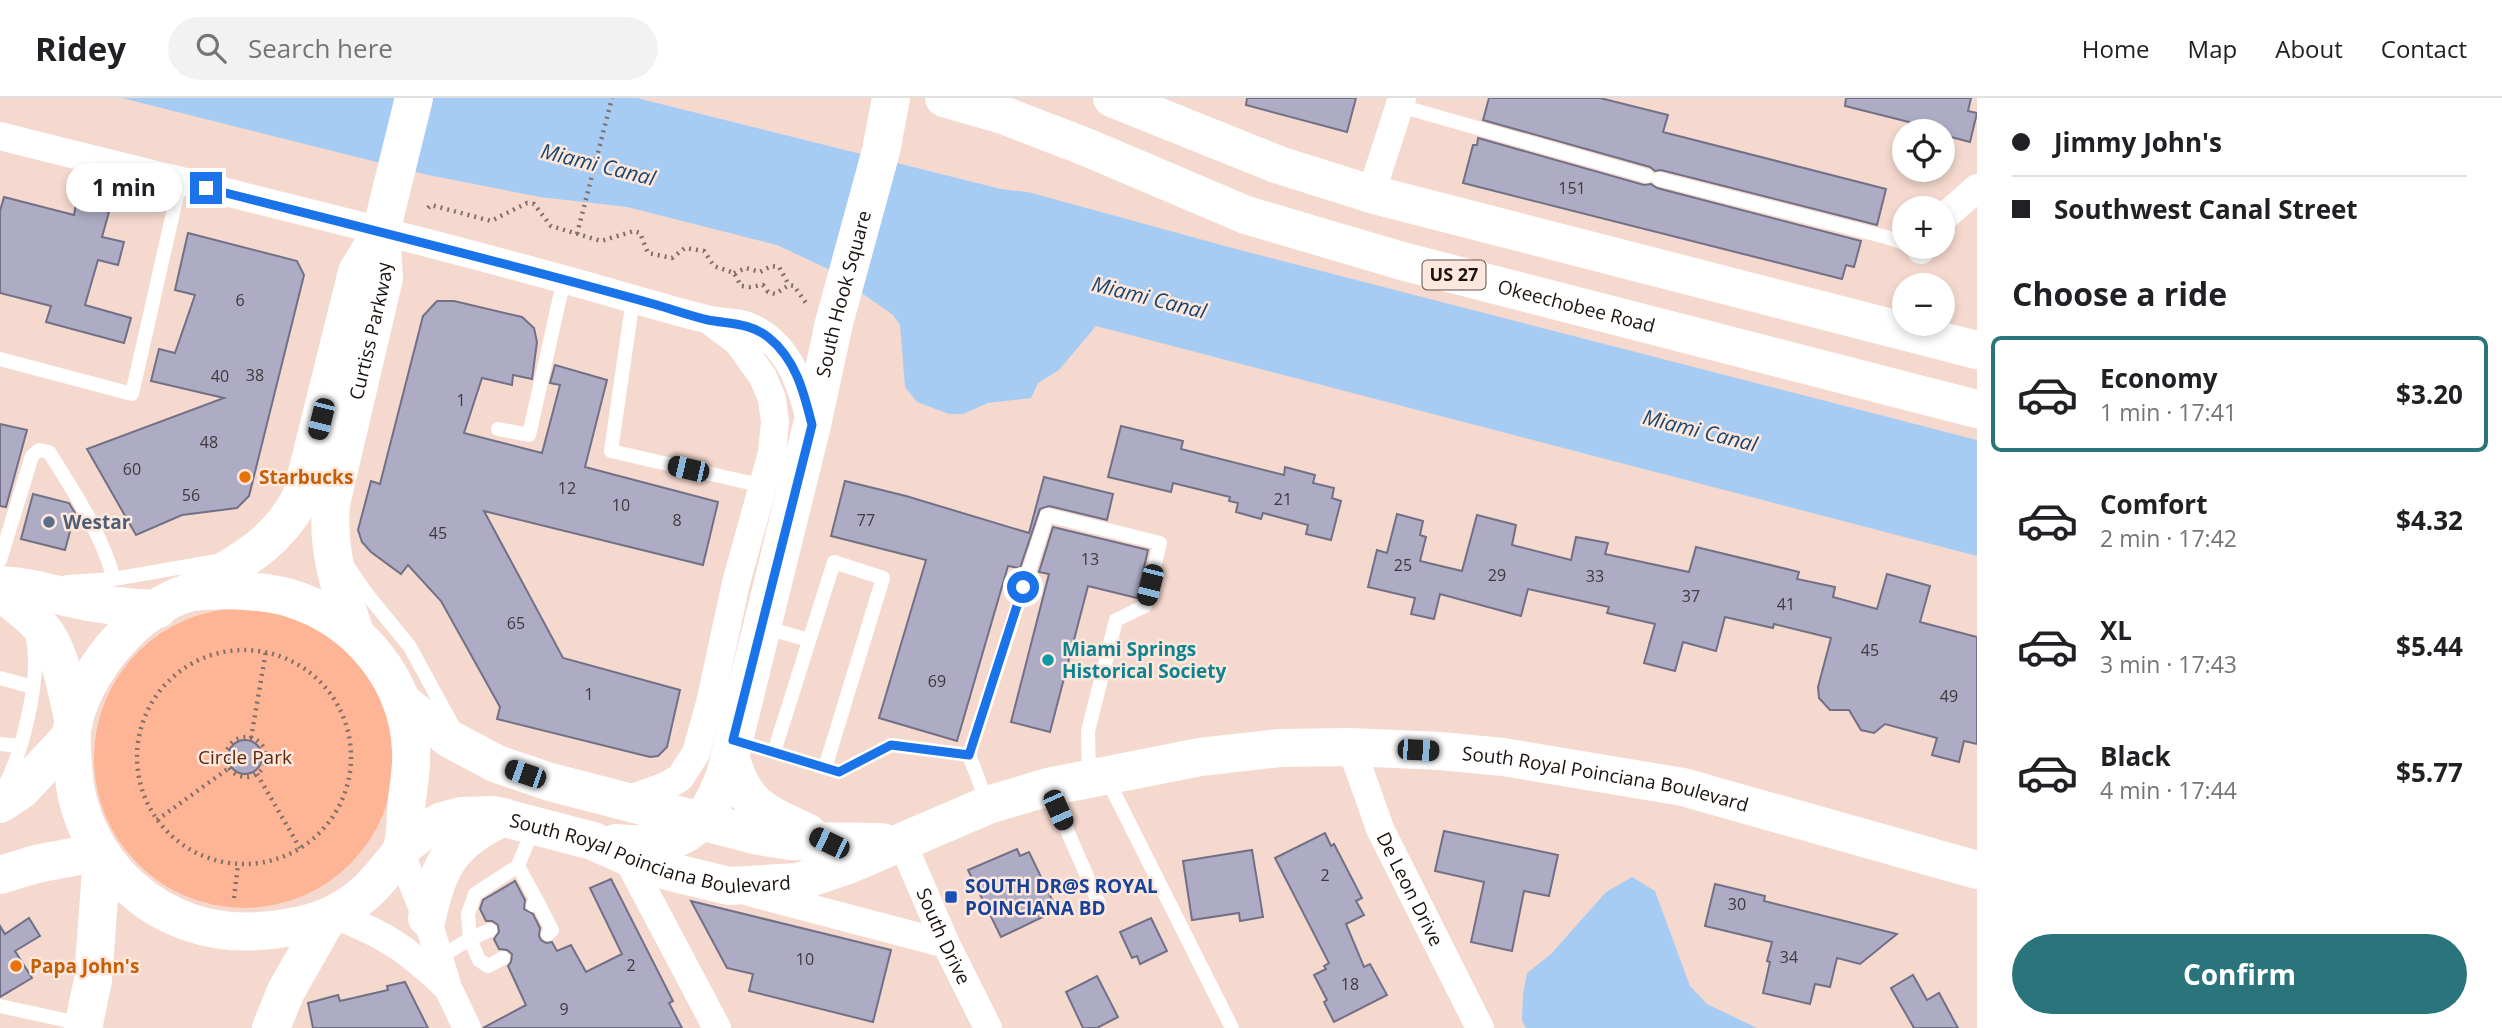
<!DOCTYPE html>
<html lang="en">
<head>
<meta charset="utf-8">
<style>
	body { margin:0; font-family:"Open Sans",sans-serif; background:#f2f2f2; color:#202124; height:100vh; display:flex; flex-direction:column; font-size:26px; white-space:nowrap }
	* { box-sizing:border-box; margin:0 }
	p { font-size:23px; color:#757577 }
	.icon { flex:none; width:38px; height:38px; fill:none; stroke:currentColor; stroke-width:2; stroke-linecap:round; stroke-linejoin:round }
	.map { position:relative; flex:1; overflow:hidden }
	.drawer { display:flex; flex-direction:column; background:#fff; width:525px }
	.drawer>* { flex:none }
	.guide { display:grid; align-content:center; height:154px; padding:0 35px; background:#fff }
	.controls { position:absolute; left:1892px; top:21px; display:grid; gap:14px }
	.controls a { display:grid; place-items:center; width:63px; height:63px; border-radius:50%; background:#fff; box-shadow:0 4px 10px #0003; font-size:35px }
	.end { position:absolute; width:32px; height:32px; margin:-16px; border:9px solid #1a73e8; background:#fff; box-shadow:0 0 0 4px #fff }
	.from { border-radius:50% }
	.bubble { position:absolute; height:49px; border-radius:24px; background:#fff; box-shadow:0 4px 10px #0003; font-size:23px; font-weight:700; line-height:49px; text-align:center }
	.car { position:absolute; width:21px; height:42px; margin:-21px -10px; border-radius:9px; box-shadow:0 0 5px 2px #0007; background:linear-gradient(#222 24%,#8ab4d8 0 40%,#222 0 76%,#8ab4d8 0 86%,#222 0) }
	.guide b { display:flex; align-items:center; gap:24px; height:66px; font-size:26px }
	.guide b+b { border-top:2px solid #e0e0e0 }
	.guide i { width:18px; height:18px; background:#202124 }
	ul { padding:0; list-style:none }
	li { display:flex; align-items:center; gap:21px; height:116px; margin:0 14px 10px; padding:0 21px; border:4px solid transparent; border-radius:10px }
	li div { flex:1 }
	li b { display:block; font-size:26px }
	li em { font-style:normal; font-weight:700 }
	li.current { border-color:#2a747b }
	li>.icon { width:63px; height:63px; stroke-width:1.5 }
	h2 { padding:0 35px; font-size:32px; line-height:84px }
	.action { display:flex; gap:14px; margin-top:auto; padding:14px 35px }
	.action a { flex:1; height:80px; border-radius:42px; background:#2a747b; color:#fff; font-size:28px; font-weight:700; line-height:80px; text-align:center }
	header { display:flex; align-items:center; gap:42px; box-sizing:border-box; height:98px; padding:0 35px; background:#fff; border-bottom:2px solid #e0e0e0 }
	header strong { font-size:33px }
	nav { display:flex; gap:38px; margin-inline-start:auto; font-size:24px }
	.search { width:490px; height:63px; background:#f2f2f2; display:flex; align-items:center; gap:18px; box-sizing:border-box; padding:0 24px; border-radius:38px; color:#757577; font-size:26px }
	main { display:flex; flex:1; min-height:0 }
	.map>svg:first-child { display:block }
</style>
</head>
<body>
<header>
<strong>Ridey</strong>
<div class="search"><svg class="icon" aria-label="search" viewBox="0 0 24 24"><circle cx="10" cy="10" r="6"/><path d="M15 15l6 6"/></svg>Search here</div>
<nav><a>Home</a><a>Map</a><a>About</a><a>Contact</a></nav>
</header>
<main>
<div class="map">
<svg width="1977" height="930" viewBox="0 0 1977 930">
	<rect width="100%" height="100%" fill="#f5d9ce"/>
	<!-- green -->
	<circle fill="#feb595" cx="244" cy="660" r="150"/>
	<!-- water -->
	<g fill="#a6ccf3">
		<polygon points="122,0 637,0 1001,91 1028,94 1236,151 1977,342 1977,458 1096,228 1059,272 1038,285 1031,300 988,305 963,316 949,316 917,304 905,289 900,227 893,217 826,170 777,147 627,109 540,99 428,77"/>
		<polygon points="1632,779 1655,793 1690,888 1707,906 1757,930 1526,930 1522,923 1523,896 1527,875 1551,856 1606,794"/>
	</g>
	<!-- building -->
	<g fill="#adacc4" stroke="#717086" stroke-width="2">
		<polygon points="1247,0 1356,0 1347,34 1246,7"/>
		<polygon points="1489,0 1600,0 1668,17 1663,34 1886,91 1877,127 1661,72 1655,73 1650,69 1483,22"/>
		<polygon points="1846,0 1971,0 1968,13 1977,15 1970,44 1947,38 1942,55 1942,33 1907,33 1909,24 1845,8"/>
		<polygon points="1478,40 1644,87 1651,86 1657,90 1861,143 1854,169 1846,167 1842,181 1463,85 1473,47 1477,47"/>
		<polygon points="4,99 74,117 76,106 109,114 102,139 124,144 118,167 98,162 85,207 131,220 124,245 46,224 51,208 0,195 0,113"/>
		<polygon points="188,135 297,163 304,177 249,398 237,410 182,417 136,437 87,351 224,300 151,283 159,251 175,255 195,197 175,192"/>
		<polygon points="437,203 454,203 522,219 534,230 537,244 532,281 513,277 512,287 482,280 464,335 542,355 560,287 550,285 555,267 607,282 585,369 718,404 703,467 484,413 563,560 680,592 667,649 658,658 650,659 497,621 500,609 441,503 408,467 401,476 371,454 362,444 358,432 371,383 380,386 423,218"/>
		<polygon points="0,326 27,332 6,409 0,408"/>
		<polygon points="1121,328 1183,343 1181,351 1284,377 1285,369 1315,377 1313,385 1334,390 1332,400 1341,403 1331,442 1306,436 1308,427 1263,415 1261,421 1236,414 1238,405 1229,403 1230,399 1173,385 1171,394 1108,379"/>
		<polygon points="1044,379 1113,396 1107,422 1049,408 1040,411 1020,470 1008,468 957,643 879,620 926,462 831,438 845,383 906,398 1029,435"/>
		<polygon points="33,396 69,405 75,415 65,452 21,441"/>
		<polygon points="1397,416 1423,423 1420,437 1426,439 1420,463 1462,473 1477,417 1516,427 1512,447 1571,462 1576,439 1608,445 1605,456 1689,474 1696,449 1799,474 1797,481 1835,489 1833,499 1877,511 1887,476 1930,488 1920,524 1977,539 1977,646 1964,643 1959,664 1932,657 1937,640 1885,626 1874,635 1861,632 1849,612 1830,612 1819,600 1818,589 1831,540 1774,526 1773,530 1725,519 1716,553 1683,544 1675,573 1644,565 1655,526 1607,515 1609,509 1528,491 1521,518 1440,496 1434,521 1411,516 1415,500 1368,489 1377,452 1387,455"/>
		<polygon points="1053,429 1148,452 1137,500 1088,488 1050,634 1011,624 1049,476 1039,474"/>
		<circle cx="245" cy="659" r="17"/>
		<polygon points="1444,733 1558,757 1549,798 1524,793 1512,853 1471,844 1484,784 1435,773"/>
		<polygon points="1325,735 1331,748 1334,746 1362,800 1356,803 1364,817 1346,826 1364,869 1370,866 1387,897 1334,924 1324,904 1327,902 1314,877 1326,871 1324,868 1329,865 1275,760"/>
		<polygon points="1017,751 1020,758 1029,754 1057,812 1001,839 968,772"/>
		<polygon points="1252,752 1263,819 1240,823 1239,815 1192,822 1183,763"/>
		<polygon points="611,781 673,903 669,905 682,930 483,930 526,907 508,868 511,864 512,856 507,852 499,851 494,841 499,834 498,827 492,823 486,823 480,811 483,802 515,783 525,802 524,811 533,816 540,830 539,838 541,842 546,845 552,844 557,853 571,847 586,874 622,856 590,790"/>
		<polygon points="1715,786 1765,798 1764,803 1897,836 1860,866 1837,860 1830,889 1815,886 1810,906 1763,895 1770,864 1767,863 1772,844 1705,828"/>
		<polygon points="691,803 891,852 873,924 749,893 753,876 727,870"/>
		<polygon points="29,820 40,838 15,853 32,880 0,899 0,828 5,836"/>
		<polygon points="1151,820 1167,853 1140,866 1137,858 1132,860 1120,834"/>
		<polygon points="1913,877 1927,902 1939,895 1958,930 1914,930 1891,890"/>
		<polygon points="1097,878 1118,919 1097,930 1083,930 1066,894"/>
		<polygon points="405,884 428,930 313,930 308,905 338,897 340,903 388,892 387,888"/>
	</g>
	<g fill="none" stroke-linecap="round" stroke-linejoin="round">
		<!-- path -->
		<g stroke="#827068" stroke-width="4.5" stroke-dasharray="2 5" stroke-linecap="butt">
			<polyline points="428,110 431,107 491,123 527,105 534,106 551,128 601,143 634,133 640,135 648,155 672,160 685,150 704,153 714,168 734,175 741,188 750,189 763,187 768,194 775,196 789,187 794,188 806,205"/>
			<polyline points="577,136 612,0"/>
			<polyline points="734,175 746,170 760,174 771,168 779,169 789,187"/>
			<circle cx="244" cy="659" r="107"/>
			<circle cx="246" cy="659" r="20"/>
			<polyline points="251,640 266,553"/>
			<polyline points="257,676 300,750"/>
			<polyline points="157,722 229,670"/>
			<polyline points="234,800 238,766"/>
		</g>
		<!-- lane -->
		<g stroke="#fff" stroke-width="14">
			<polyline points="1400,8 1647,78"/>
			<polyline points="1659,81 1886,139 1904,145"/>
			<polyline points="633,201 611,353 763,388"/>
			<polyline points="0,261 132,296 180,84"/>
			<polyline points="498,331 529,337 564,181"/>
			<path d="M0,462L32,358L39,352L49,354C75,395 101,435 114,481"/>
			<polyline points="349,470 366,495 410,549 453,628"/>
			<polyline points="67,484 114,481 217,463"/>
			<polyline points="763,529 809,542"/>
			<polyline points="0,580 33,589"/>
			<polyline points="734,642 839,674 891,647 969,657"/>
			<polyline points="0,646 19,648"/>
			<polyline points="774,654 834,464 883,480 825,670"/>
			<polyline points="1107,681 1232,930"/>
			<path d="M5,687C23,653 41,579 33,541"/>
			<polyline points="1049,691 1100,808"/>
			<polyline points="988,707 969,657 1047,417 1160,445 1145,508 1116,522 1088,633 1089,678"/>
			<polyline points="518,768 538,805 533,807"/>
			<polyline points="538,805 552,832 548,836"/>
			<polyline points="490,832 470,841 479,862 488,868 503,860"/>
			<polyline points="440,859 470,841 468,816 475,796 518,768 533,730"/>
			<polyline points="0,908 83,926"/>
		</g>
		<!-- street -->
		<g stroke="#fff" stroke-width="28">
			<path d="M0,38C194,87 391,133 584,187C624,198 665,211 706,221C720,225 739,223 752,230C790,248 801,287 811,325"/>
			<polyline points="1371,96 1402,0"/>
			<polyline points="1942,121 1977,90"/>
			<polyline points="1921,152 1923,149"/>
			<path id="s1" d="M1351,649L1381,733L1480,930"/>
			<polyline points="624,703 666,688 680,680 696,655 710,605 736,485 772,355 775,324 772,301 763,279 738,244 710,223"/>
			<path id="s2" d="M902,744L946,846L988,930"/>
			<polyline points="400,754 429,826 448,890 467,930"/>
			<polyline points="626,758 717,930"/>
			<polyline points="749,794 946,846"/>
			<path d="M334,817C386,836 409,853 448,890"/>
		</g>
		<!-- secondary -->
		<g stroke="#fff" stroke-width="38">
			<path d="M0,487C27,488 45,494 70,500C99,507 128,510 158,511"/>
			<path d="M192,492C237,465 276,448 301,399L357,174L381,134"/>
			<path d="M226,492C247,493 270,494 290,500C358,521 408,581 411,652C412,669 409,685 407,701C405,716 407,735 402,750C399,759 389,768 383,776C349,818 311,829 259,833C161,841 78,765 73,669C72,654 70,639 73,625C81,592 101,560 124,537C140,520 166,501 188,495C199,492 214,493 226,492Z"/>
			<path d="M0,494C17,507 37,521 48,539C63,564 67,596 74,624"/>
			<path id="s3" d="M355,535C340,490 327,454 331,406L384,180L381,134L414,0"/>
			<polyline points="401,603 450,641 497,666 550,684 759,738 790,743 882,744"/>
			<path d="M730,657C743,708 764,714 808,735"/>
			<polyline points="0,706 21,692 72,637"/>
			<path id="s4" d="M616,745C680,752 705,734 726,674L812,327L834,225L881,53L891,0"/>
			<path id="s5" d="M403,749L424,733L442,723L461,718L493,717L593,743L626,758L671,774L729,788L798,784L848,767L988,707L1048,689L1200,659L1279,650L1351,649L1440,653L1503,659L1683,689L1977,772"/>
			<polyline points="0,777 36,766 99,754"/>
			<path d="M427,820C438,766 453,742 504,719"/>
			<polyline points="83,930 93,882 102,759"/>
			<polyline points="271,930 286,893 327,821"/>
		</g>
		<!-- highway -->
		<g stroke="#fff" stroke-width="38">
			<path id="s6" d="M944,0L1003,17L1086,49L1246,117L1402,163L1977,311"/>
			<polyline points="1112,0 1279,67 1371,96 1977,252"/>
		</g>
	</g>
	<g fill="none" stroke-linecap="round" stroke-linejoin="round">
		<!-- route -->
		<path stroke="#1a73e8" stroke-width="9" d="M206,90C356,128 507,165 657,207C674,212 691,218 708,222C730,226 750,225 768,239C796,261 804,295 812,327L733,642L839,674L891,647L969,657L1023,489"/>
	</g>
	<!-- markers -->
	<g fill="#e8710a" stroke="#fee8de" stroke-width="2.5">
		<circle cx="245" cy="379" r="7"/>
		<circle cx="16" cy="868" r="7"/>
	</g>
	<circle fill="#5c6f8a" stroke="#fee8de" stroke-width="2.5" cx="49" cy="424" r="7"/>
	<circle fill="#0f9aa8" stroke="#fee8de" stroke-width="2.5" cx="1048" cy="562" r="7"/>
	<rect fill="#1a4fb4" stroke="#fee8de" stroke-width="2.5" x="944" y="792" width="14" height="14" rx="3.5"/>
	<g text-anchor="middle" stroke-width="5" stroke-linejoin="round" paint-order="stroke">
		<!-- number labels -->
		<g font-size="16" fill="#40383c">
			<text x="1572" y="96">151</text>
			<text x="240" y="208">6</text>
			<text x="255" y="283">38</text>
			<text x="220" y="284">40</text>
			<text x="461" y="308">1</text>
			<text x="209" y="350">48</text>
			<text x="132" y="377">60</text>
			<text x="567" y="396">12</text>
			<text x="191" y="403">56</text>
			<text x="1283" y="407">21</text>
			<text x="621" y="413">10</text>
			<text x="677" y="428">8</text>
			<text x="866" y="428">77</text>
			<text x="438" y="441">45</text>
			<text x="1090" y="467">13</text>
			<text x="1403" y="473">25</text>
			<text x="1497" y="483">29</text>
			<text x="1595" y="484">33</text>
			<text x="1691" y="504">37</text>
			<text x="1786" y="512">41</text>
			<text x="516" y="531">65</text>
			<text x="1870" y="558">45</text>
			<text x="937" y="589">69</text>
			<text x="589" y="602">1</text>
			<text x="1949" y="604">49</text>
			<text x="1325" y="783">2</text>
			<text x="1737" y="812">30</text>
			<text x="1789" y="865">34</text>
			<text x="805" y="867">10</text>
			<text x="631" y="873">2</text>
			<text x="1350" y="892">18</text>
			<text x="564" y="917">9</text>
		</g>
		<!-- shield labels -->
		<rect fill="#fee8de" stroke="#60524c" stroke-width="2" x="1422.5" y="162.5" width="63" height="29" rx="5"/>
		<g font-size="18" font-weight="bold" fill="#1c120e">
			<text x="1454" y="183">US 27</text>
		</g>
		<!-- street labels -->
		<g font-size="19" fill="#1c120e" stroke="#fee8de">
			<text dy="7" stroke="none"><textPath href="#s4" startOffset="639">South Hook Square</textPath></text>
			<text dy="7" stroke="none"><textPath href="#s6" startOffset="667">Okeechobee Road</textPath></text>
			<text dy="7" stroke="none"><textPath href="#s3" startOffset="310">Curtiss Parkway</textPath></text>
			<text dy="7" stroke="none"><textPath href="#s5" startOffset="1246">South Royal Poinciana Boulevard</textPath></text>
			<text dy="7" stroke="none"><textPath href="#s5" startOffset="262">South Royal Poinciana Boulevard</textPath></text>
			<text dy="7" stroke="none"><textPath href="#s1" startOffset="154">De Leon Drive</textPath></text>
			<text dy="7" stroke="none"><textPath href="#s2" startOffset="103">South Drive</textPath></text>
		</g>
		<!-- food labels -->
		<g font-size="19" font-weight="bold" fill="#c56008" stroke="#fee8de" text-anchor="start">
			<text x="259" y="386">Starbucks</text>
			<text x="30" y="875">Papa John's</text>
		</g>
		<!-- service labels -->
		<g font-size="19" font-weight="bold" fill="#4e5e75" stroke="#fee8de" text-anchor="start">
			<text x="63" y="431">Westar</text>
		</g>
		<!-- culture labels -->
		<g font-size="19" font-weight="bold" fill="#0d838f" stroke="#fee8de" text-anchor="start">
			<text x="1062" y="558">Miami Springs<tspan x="1062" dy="22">Historical Society</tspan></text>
		</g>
		<!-- park labels -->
		<g font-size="19" fill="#5b260a" stroke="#fee8de">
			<text x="245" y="666">Circle Park</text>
		</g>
		<!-- transit labels -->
		<g font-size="19" font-weight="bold" fill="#164399" stroke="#fee8de" text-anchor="start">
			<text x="965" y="795">SOUTH DR@S ROYAL<tspan x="965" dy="22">POINCIANA BD</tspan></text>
		</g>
		<!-- water labels -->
		<g font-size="21" font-style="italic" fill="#1a4771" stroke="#fee8de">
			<text transform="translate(598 67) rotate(14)" y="7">Miami Canal</text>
			<text transform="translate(1149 200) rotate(14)" y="7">Miami Canal</text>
			<text transform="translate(1700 333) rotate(14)" y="7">Miami Canal</text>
		</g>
	</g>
</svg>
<div class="controls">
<a><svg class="icon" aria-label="locate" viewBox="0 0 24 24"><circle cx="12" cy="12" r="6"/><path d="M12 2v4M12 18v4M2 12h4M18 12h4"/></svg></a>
<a>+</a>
<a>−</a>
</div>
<i class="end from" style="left:1023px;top:489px"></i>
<i class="end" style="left:206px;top:90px"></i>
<div class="bubble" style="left:66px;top:65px;width:116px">1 min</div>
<i class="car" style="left:321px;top:321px;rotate:194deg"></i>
<i class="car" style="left:688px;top:371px;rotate:283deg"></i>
<i class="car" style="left:1150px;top:487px;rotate:194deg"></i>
<i class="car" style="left:1418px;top:652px;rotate:93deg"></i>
<i class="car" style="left:525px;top:676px;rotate:289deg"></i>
<i class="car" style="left:1058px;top:712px;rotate:156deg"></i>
<i class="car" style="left:829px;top:745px;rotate:296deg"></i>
</div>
<section class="drawer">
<div class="guide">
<b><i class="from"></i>Jimmy John's</b>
<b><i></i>Southwest Canal Street</b>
</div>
<h2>Choose a ride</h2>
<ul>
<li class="current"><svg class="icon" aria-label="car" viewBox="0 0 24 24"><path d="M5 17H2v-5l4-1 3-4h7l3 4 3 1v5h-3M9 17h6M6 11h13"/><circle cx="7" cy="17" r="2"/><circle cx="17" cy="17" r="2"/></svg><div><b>Economy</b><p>1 min · 17:41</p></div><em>$3.20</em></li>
<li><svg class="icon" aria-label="car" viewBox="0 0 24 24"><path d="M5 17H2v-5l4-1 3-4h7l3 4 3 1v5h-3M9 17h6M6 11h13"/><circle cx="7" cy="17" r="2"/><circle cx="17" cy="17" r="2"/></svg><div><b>Comfort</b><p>2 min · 17:42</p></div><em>$4.32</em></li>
<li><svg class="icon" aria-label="car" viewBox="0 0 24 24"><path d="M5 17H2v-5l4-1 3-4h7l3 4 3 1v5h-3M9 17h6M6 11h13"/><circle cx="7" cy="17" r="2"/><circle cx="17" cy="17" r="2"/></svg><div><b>XL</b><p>3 min · 17:43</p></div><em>$5.44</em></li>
<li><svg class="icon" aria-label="car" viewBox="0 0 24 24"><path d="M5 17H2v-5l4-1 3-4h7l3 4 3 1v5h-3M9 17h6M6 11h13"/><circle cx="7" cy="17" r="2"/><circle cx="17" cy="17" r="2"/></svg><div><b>Black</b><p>4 min · 17:44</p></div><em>$5.77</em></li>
</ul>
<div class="action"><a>Confirm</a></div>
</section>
</main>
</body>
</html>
